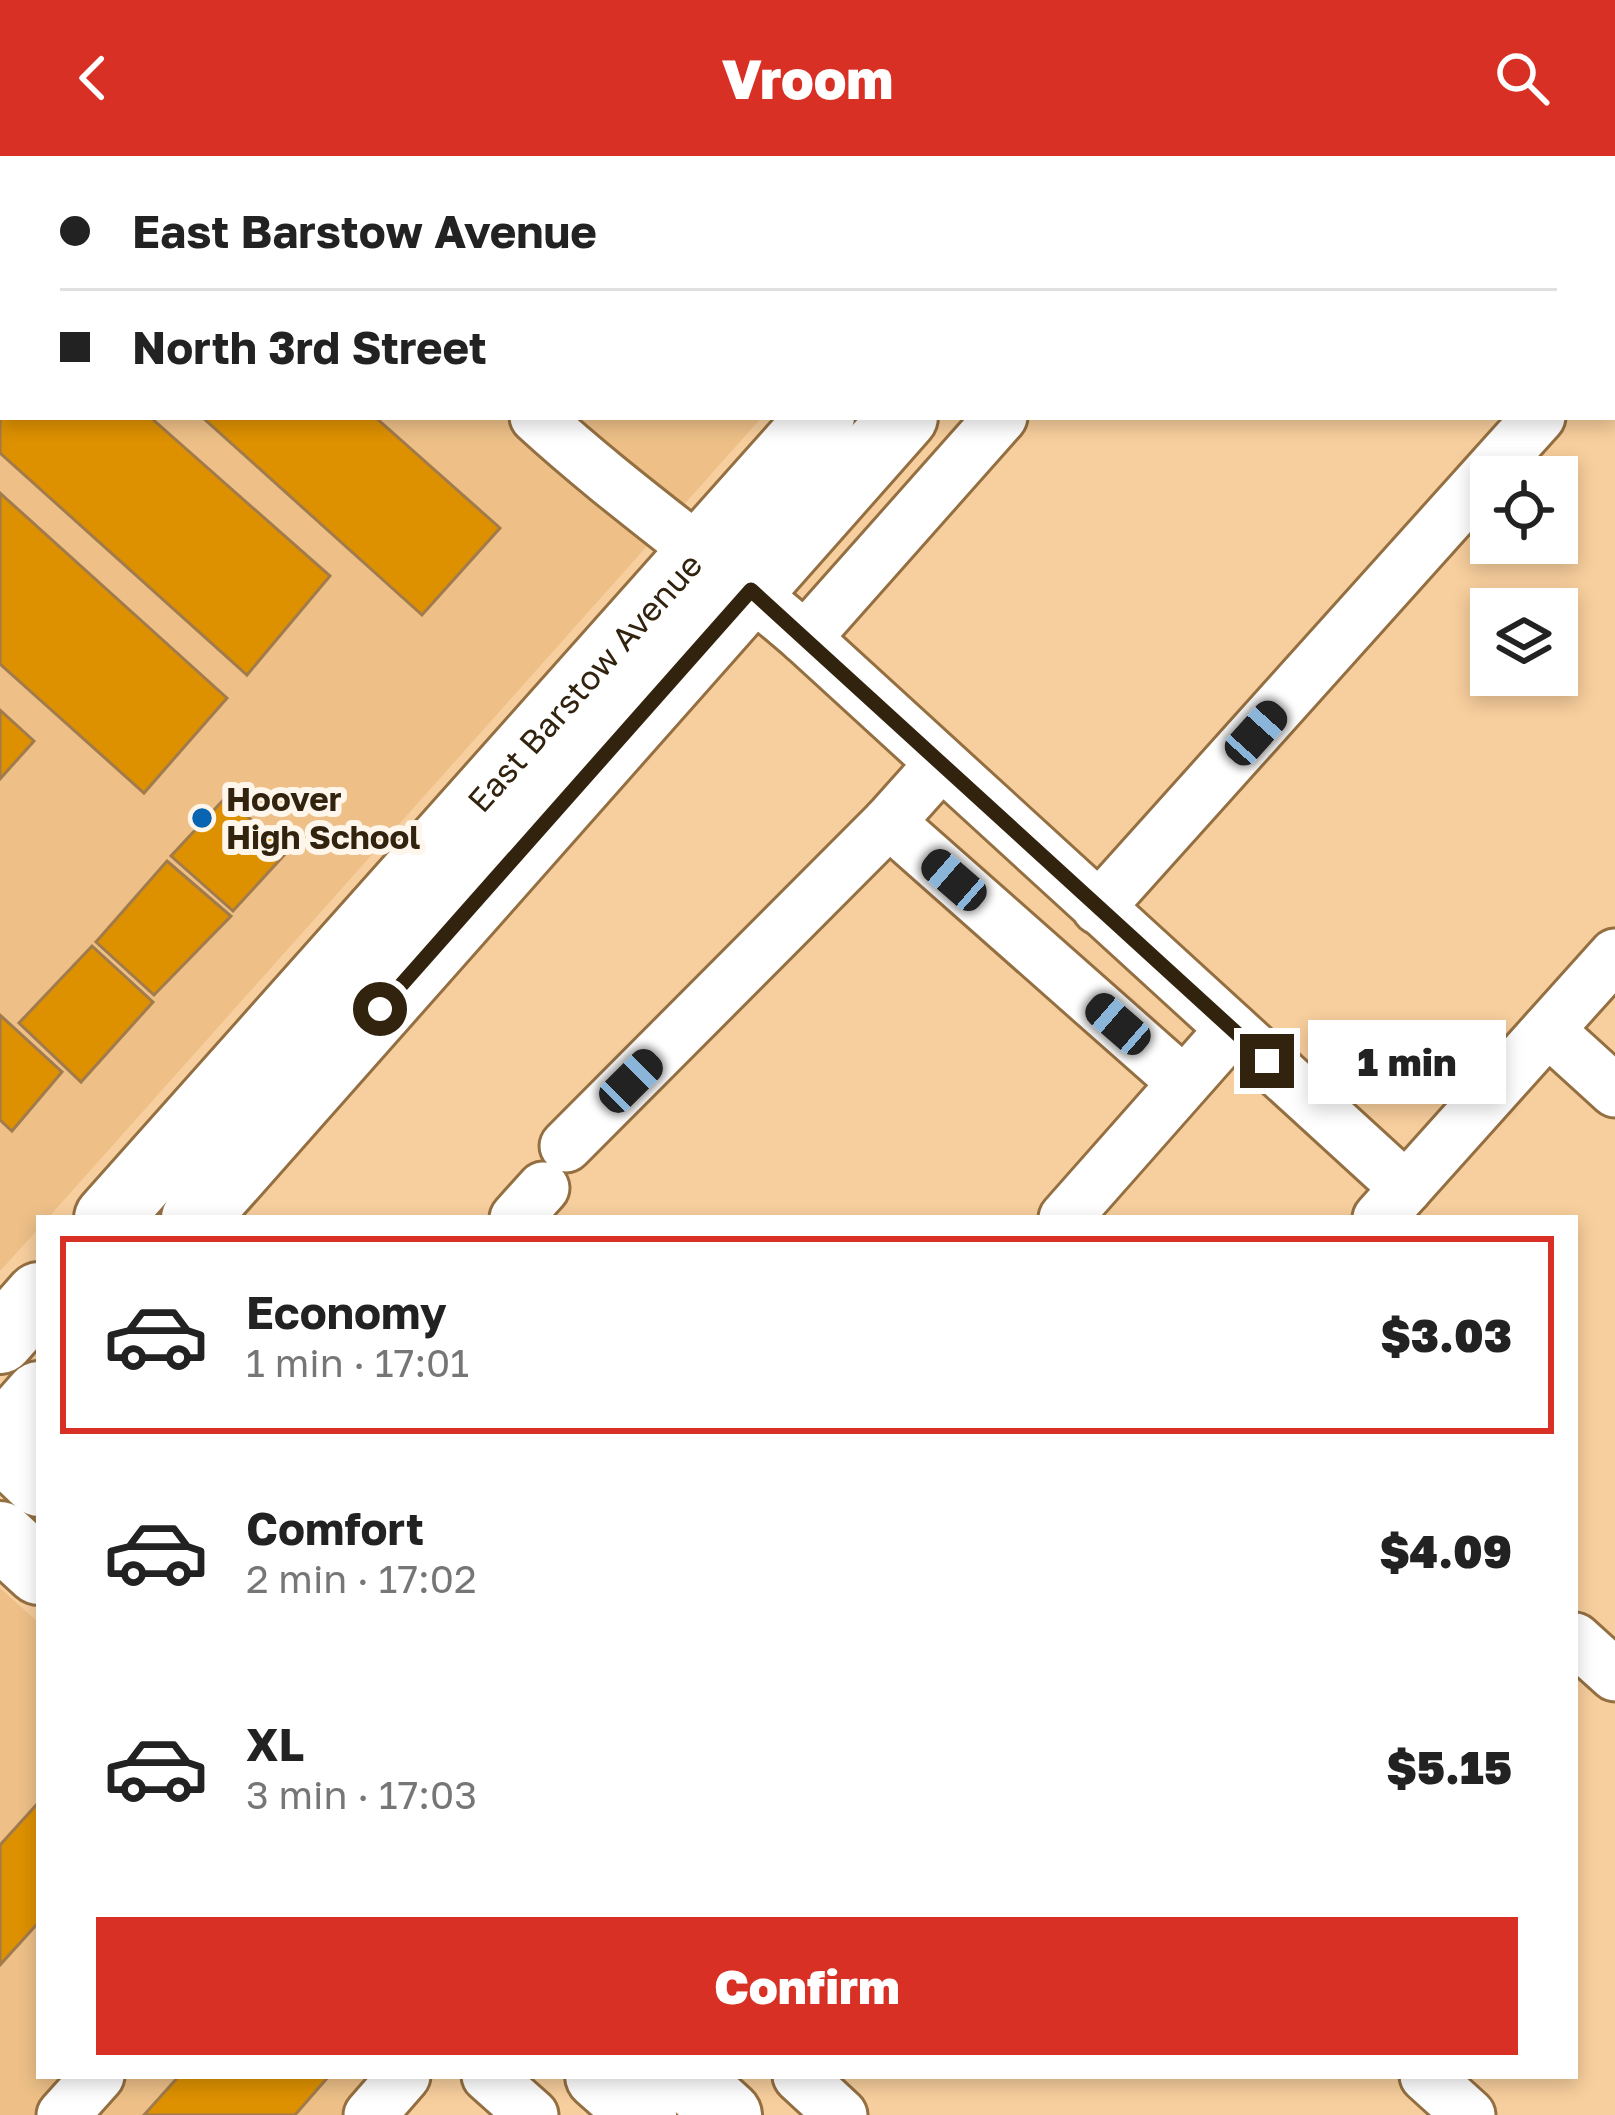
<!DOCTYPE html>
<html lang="en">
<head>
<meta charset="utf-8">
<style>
	body { margin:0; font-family:"Golos Text",sans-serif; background:#f6f6f6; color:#222; height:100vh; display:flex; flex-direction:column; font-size:45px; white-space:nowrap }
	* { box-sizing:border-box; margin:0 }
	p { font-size:39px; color:#767676 }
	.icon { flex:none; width:66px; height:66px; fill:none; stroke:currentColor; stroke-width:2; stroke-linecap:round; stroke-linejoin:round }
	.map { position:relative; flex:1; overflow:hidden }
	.side { position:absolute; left:36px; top:1059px; width:1542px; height:864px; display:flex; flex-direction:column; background:#fff; border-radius:0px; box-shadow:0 6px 18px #0003 }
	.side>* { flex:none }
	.top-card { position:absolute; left:0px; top:0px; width:1617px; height:264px; box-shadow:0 6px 18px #0003; display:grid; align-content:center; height:264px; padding:0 60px; background:#fff }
	.buttons { position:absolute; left:1470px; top:300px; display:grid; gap:24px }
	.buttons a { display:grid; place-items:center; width:108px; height:108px; border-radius:0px; background:#fff; box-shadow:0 6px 18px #0003; font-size:60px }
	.end { position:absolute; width:54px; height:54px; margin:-27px; border:15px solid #32230f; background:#fff; box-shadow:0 0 0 6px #fff }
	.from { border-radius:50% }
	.bubble { position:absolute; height:84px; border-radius:0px; background:#fff; box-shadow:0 6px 18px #0003; font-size:39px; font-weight:800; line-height:84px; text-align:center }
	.car { position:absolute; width:36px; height:72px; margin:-36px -18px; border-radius:15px; box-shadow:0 0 9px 3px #0007; background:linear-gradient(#222 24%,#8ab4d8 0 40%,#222 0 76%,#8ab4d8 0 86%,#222 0) }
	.top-card b { display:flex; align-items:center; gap:42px; height:114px; font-size:45px }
	.top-card b+b { border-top:3px solid #e0e0e0 }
	.top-card i { width:30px; height:30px; background:#222 }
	ul { padding:21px 0 0; list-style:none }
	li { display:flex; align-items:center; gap:36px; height:198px; margin:0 24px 18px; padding:0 36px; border:6px solid transparent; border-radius:0px }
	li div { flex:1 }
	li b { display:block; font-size:45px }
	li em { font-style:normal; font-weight:800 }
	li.selected { border-color:#d93025 }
	li>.icon { width:108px; height:108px; stroke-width:1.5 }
	.primary-button { display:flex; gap:24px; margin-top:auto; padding:24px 60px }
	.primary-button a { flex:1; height:138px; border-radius:0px; background:#d93025; color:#fff; font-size:48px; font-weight:800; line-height:138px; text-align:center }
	header { display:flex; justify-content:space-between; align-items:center; height:156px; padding:0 60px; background:#d93025; color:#fff; font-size:54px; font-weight:800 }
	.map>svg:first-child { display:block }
</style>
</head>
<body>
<header><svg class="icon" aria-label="back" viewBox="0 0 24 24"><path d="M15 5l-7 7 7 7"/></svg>Vroom<svg class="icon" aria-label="search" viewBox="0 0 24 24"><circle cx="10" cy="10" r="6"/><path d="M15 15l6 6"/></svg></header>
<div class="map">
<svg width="1615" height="1959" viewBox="0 0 1615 1959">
	<rect width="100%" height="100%" fill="#f7ce9d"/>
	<!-- built -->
	<g fill="#eec088">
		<polygon points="0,0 994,0 3,3 3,261 762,261 48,1062 39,1062 39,1072 0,1115"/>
		<polygon points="0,1432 39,1467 39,1920 434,1920 399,1959 0,1959"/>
	</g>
	<!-- garden -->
	<polygon fill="#e68693" points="526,0 926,0 530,3"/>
	<!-- building -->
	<g fill="#de9100" stroke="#a17b4c" stroke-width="3">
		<polygon points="0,0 94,0 97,3 3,3 3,89"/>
		<polygon points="0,129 3,261 150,261 330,420 247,519 0,297"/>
		<polygon points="202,261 375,261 500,372 422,459"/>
		<polygon points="0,337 227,542 144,637 0,508"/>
		<polygon points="0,554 34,585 0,623"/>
		<polygon points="226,641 287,696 233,755 171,700"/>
		<polygon points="167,705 231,760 154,839 96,786"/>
		<polygon points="92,790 153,846 81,926 19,867"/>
		<polygon points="0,859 62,916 12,975 0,964"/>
		<polygon points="39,1646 39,1766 0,1809 0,1689"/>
		<polygon points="179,1920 329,1920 295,1959 144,1959"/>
	</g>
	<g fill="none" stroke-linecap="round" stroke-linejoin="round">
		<defs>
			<g id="minor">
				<polyline points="247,0 251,3"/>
				<polyline points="1229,3 1232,0"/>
				<polyline points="1614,178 1615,177"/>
				<path d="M536,261C622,340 717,405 805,482L1406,1032"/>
				<polyline points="805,482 1001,261"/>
				<polyline points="940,609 889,666 1183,926"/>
				<polyline points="1098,752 1539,261"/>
				<polyline points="1548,874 1615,935"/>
				<polyline points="566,990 889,666"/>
				<polyline points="516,1062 543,1032"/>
				<polyline points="1065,1062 1232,873"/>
				<polyline points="1379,1062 1615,799"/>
				<polyline points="1575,1483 1615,1519"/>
				<polyline points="488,1920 532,1959"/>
				<polyline points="799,1920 841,1959"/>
				<polyline points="1426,1920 1469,1959"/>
				<polyline points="63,1959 98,1920"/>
				<polyline points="370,1959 404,1920"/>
			</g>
			<g id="major">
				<polyline points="1050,3 1053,0"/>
				<polyline points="1133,3 1135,0"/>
				<path id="s1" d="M108,1062L821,261"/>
				<polyline points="195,1062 904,261"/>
				<polyline points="0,1184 39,1140"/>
				<polyline points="0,1283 39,1239"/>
				<polyline points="0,1290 39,1327"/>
				<polyline points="0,1379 39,1415"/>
				<polyline points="599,1920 643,1959"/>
				<polyline points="685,1920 728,1959"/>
			</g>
		</defs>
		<!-- minor casing -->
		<use href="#minor" stroke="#946f41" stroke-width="57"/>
		<!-- major casing -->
		<use href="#major" stroke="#946f41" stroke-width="72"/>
		<!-- minor -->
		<use href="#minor" stroke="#fff" stroke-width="51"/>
		<!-- major -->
		<use href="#major" stroke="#fff" stroke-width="66"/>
	</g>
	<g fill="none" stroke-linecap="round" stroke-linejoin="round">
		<!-- route -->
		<polyline stroke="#32230f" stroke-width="15" points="380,853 751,434 1267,905"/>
	</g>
	<!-- markers -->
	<circle fill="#0964b1" stroke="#fef5eb" stroke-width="4.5" cx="202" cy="662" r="12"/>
	<g text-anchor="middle" stroke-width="12" stroke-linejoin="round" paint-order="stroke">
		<!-- street labels -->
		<g font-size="33" fill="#32230f" stroke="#fef5eb">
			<text dy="12" stroke="none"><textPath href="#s1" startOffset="717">East Barstow Avenue</textPath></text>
		</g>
		<!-- poi labels -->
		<g font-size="33" font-weight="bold" fill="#32230f" stroke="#fef5eb" text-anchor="start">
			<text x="226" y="655">Hoover<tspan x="226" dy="38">High School</tspan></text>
		</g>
	</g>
</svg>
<div class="buttons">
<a><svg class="icon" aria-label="locate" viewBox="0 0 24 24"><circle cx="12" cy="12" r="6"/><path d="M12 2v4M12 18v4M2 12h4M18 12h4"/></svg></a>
<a><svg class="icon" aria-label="layers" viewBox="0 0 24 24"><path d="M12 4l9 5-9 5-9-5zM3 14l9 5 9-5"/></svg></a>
</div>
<i class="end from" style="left:380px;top:853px"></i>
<i class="end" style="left:1267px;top:905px"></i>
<div class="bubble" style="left:1308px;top:864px;width:198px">1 min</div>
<i class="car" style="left:1256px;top:577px;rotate:42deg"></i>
<i class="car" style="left:954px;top:724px;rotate:311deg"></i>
<i class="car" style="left:1118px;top:868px;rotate:311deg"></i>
<i class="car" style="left:631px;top:925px;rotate:45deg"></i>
<div class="top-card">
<b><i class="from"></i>East Barstow Avenue</b>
<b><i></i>North 3rd Street</b>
</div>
<section class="side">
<ul>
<li class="selected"><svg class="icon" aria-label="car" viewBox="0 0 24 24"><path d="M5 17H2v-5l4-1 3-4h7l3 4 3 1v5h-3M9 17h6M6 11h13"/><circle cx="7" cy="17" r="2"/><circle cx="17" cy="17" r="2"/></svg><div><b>Economy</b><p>1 min · 17:01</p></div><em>$3.03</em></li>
<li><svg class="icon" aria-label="car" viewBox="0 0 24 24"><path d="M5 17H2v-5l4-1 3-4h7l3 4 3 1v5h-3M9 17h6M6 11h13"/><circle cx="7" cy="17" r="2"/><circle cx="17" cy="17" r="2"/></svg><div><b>Comfort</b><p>2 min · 17:02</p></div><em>$4.09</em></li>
<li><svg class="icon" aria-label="car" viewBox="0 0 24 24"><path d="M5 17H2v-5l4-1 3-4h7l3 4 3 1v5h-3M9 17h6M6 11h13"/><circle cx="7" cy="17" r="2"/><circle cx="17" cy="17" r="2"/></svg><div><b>XL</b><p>3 min · 17:03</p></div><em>$5.15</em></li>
</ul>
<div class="primary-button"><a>Confirm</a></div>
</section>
</div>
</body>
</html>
